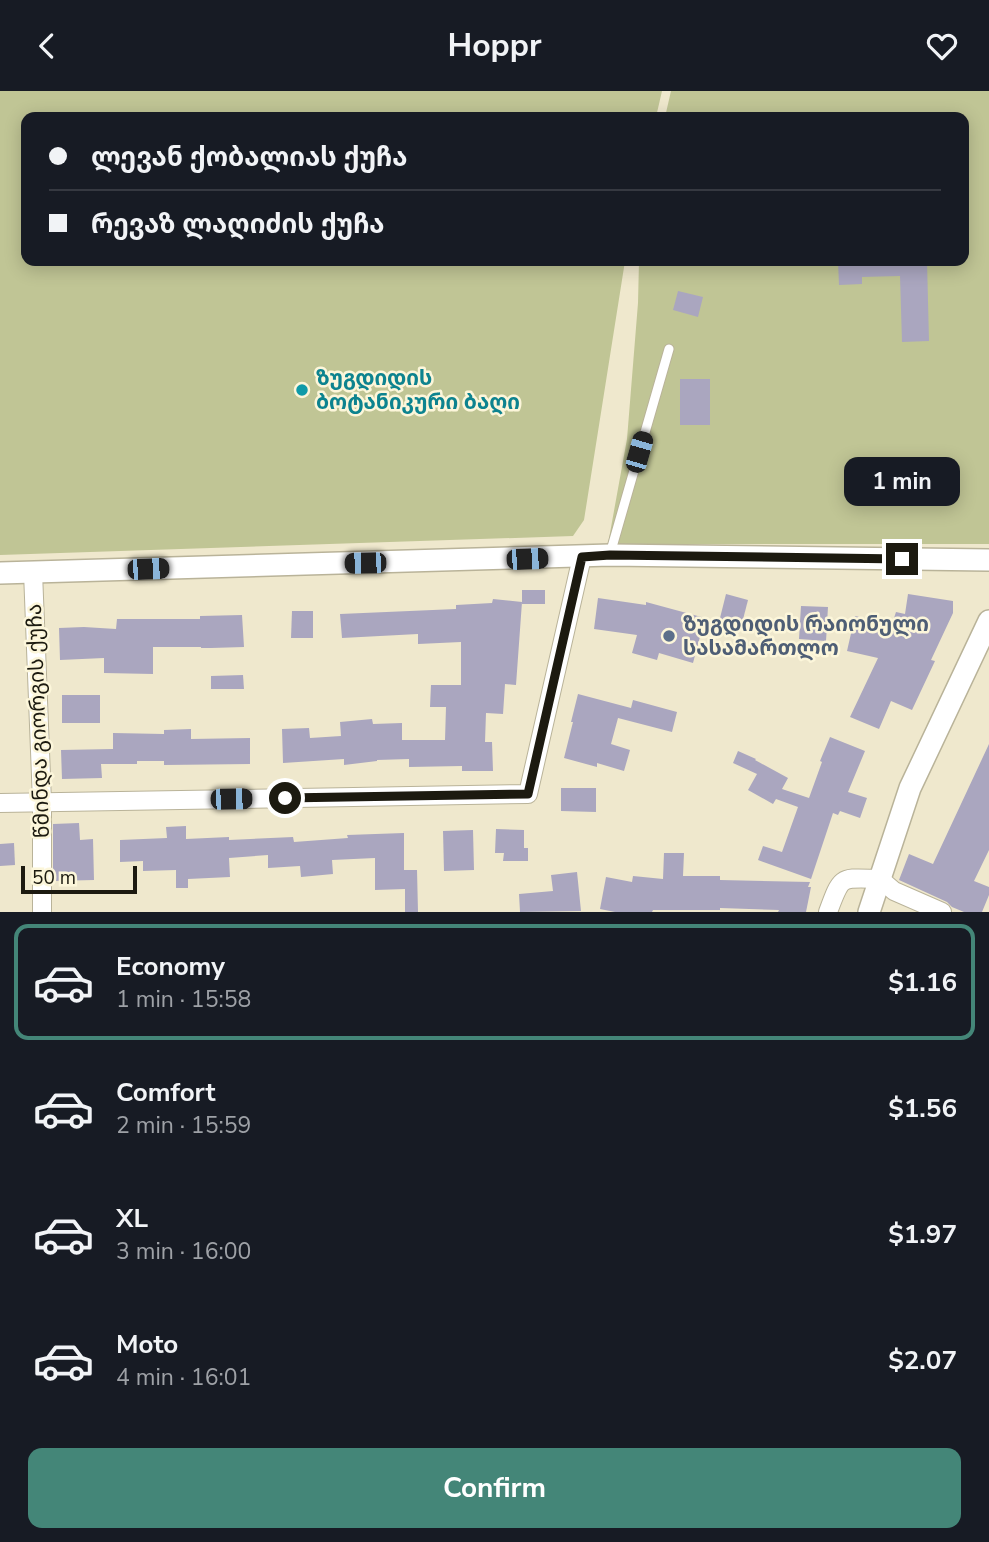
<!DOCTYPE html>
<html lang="en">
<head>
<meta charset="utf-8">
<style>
	body { margin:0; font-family:"Nunito Sans","Noto Sans Georgian",sans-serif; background:#20242c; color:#f1f3f6; height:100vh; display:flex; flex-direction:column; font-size:26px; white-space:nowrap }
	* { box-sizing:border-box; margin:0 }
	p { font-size:23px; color:#9ea1a6 }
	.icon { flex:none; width:38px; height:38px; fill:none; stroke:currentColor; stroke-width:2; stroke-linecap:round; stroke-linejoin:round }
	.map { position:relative; height:821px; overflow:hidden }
	.sheet { display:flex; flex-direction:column; background:#171b24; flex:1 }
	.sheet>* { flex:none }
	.guide { position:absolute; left:21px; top:21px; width:948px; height:154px; border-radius:14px; box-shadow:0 4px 18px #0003; display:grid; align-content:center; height:154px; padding:0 28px; background:#171b24 }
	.scale { position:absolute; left:21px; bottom:18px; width:116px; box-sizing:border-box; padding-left:7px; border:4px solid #1c1a10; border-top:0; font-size:19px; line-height:24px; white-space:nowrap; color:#1c1a10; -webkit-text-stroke:5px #fcf6da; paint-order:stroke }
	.end { position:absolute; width:32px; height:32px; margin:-16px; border:9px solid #1c1a10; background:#fff; box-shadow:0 0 0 4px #fff }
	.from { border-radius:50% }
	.bubble { position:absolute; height:49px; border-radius:14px; background:#171b24; box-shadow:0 4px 18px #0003; font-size:23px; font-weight:700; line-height:49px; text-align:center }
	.car { position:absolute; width:21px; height:42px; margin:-21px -10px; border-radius:9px; box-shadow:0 0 5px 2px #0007; background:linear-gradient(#222 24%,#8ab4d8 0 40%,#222 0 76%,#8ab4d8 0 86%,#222 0) }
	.guide b { display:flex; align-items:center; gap:24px; height:66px; font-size:26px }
	.guide b+b { border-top:2px solid #363941 }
	.guide i { width:18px; height:18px; background:#f1f3f6 }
	ul { padding:12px 0 0; list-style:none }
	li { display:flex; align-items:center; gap:21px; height:116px; margin:0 14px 10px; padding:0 14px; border:4px solid transparent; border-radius:14px }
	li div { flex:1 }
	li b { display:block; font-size:26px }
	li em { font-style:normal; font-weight:700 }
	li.on { border-color:#448678 }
	li>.icon { width:63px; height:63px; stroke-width:1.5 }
	.primary-button { display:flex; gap:14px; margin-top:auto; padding:14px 28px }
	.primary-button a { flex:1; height:80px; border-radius:14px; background:#448678; color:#fff; font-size:28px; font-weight:700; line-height:80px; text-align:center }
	header { display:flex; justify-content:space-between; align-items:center; height:91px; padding:0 28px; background:#171b24; font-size:32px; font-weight:700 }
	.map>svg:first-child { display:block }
</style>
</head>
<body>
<header><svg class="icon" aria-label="back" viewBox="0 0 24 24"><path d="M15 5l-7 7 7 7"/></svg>Hoppr<svg class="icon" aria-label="heart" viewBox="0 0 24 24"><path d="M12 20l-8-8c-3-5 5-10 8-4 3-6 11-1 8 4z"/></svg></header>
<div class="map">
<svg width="989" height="821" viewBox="0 0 989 821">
	<rect width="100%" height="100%" fill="#efe8cd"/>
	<!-- green -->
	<g fill="#c0c595">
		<polygon points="0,0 662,0 656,26 26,26 26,170 625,170 584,429 573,445 0,464"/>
		<polygon points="671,0 989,0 989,453 608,453 627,348 638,212 639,170 964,170 964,26 665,26"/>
	</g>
	<!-- building -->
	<g fill="#aaa6bf">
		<polygon points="838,170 927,170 929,250 902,251 900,185 862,186 862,193 839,194"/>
		<polygon points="678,200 703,206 698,226 673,219"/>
		<rect x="680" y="288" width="30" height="46"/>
		<rect x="522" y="499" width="23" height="14"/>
		<polygon points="726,503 748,509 740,540 718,535"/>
		<polygon points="908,503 953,510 953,522 931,569 935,570 912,619 891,610 879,638 850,626 878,567 847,560 855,525 892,533 896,521 905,523"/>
		<polygon points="598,507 646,514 646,511 705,527 693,572 659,562 657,569 632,562 637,544 594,538"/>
		<polygon points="493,508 522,511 516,594 505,593 503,623 486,622 485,651 492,651 493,680 462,680 462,675 409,676 409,668 377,669 377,670 344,674 344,668 283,672 282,638 309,637 310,647 341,645 340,631 372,628 373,633 402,632 402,649 445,649 446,616 430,616 431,594 461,594 461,551 418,553 418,543 342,547 340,523 456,518 456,514 492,512"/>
		<polygon points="801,515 828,516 826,550 799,548"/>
		<polygon points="292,520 313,520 313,547 291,547"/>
		<polygon points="242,524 244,556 211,557 201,557 201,556 153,556 153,583 104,582 104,567 60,569 59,537 84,536 116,538 117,528 200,528 200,525"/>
		<polygon points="243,584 244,598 211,598 211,585"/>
		<polygon points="578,603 631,617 633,609 677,621 672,641 618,627 611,653 630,659 624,680 597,672 597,676 564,667 573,631 571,631"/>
		<rect x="62" y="604" width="38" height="28"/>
		<polygon points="191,638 191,648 250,647 250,673 164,674 164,670 137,670 137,673 101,673 102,687 62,688 61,659 113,658 113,642 164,643 164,639"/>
		<polygon points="830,646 865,660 848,701 867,707 860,727 840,720 838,724 833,722 811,788 758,769 763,755 782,761 798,716 776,708 773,713 748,699 757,683 733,672 738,660 756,668 755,669 788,687 782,698 809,707 822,671 820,670"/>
		<polygon points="989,653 989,759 974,790 989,796 989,804 982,821 964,821 952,816 947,811 899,789 909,763 933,773"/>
		<polygon points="561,697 596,697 596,721 561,720"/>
		<polygon points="79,732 80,749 93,748 94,789 53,790 53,733"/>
		<polygon points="186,735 186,748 229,746 229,749 293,746 294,751 348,747 347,744 404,742 404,779 417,779 418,821 405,821 405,798 375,799 375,767 332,769 333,783 301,786 300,775 268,777 268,764 229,767 230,786 188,788 188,797 176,797 176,779 143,780 143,770 120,771 120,749 167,747 166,736"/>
		<polygon points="496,738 524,739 524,757 528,757 528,770 503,770 504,762 495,762"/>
		<polygon points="473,739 474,779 444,780 443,740"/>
		<polygon points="14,752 15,774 0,775 0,753"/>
		<polygon points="664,762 684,762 683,785 720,785 720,789 810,791 808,796 811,796 806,821 778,821 779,819 720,817 720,819 653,819 652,821 615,821 600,818 606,786 632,791 633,785 663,788"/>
		<polygon points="577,781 581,820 520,821 519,803 553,800 551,784"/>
	</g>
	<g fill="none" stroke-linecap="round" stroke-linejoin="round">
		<defs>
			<polyline id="service" points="610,463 669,258"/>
			<g id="minor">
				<polyline points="33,481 42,711 42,821"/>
				<polyline points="0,712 528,703 582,466"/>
				<path d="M828,821C842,783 840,787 880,788L894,800L942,821"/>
			</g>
			<g id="tertiary">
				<polyline points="0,482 610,464 989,469"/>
				<polyline points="869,821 910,697 989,530"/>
			</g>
		</defs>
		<!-- service casing -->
		<use href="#service" stroke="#b9b399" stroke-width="11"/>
		<!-- minor casing -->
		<use href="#minor" stroke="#b9b399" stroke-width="20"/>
		<!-- tertiary casing -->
		<use href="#tertiary" stroke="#b9b399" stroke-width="24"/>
		<!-- service -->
		<use href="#service" stroke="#fff" stroke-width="9"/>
		<!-- minor -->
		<use href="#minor" stroke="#fff" stroke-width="18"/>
		<!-- tertiary -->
		<use href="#tertiary" stroke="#fff" stroke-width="21"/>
	</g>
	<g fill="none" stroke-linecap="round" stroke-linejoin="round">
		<!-- route -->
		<polyline stroke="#1c1a10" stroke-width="9" points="285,707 528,703 582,466 610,464 902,468"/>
	</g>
	<!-- markers -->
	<circle fill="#0f9aa8" stroke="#fcf6da" stroke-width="2.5" cx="302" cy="299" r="7"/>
	<circle fill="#5c6f8a" stroke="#fcf6da" stroke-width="2.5" cx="669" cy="545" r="7"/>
	<g text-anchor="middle" stroke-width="5" stroke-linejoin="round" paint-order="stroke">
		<!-- culture labels -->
		<g font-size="21" font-weight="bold" fill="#0d838f" stroke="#fcf6da" text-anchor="start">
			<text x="316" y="294">ზუგდიდის<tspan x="316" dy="24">ბოტანიკური ბაღი</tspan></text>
		</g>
		<!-- service labels -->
		<g font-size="21" font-weight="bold" fill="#4e5e75" stroke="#fcf6da" text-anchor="start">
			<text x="683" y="540">ზუგდიდის რაიონული<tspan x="683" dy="24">სასამართლო</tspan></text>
		</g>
		<!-- street labels -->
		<g font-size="21" fill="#1c1a10" stroke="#fcf6da">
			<text transform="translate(38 630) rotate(-92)" y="7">წმინდა გიორგის ქუჩა</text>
		</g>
	</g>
</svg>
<div class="scale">50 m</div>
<i class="end from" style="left:285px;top:707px"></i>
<i class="end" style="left:902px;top:468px"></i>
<div class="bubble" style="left:844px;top:366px;width:116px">1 min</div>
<i class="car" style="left:639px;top:361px;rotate:16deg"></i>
<i class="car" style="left:527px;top:468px;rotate:88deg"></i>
<i class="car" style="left:365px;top:472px;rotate:269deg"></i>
<i class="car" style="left:148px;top:478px;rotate:88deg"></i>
<i class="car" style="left:231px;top:708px;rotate:89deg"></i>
<div class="guide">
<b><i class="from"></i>ლევან ქობალიას ქუჩა</b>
<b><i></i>რევაზ ლაღიძის ქუჩა</b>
</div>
</div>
<section class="sheet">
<ul>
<li class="on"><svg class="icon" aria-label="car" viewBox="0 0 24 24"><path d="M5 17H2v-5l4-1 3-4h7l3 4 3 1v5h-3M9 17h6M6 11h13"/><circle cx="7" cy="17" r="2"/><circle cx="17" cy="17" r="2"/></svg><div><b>Economy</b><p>1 min · 15:58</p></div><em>$1.16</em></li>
<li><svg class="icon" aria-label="car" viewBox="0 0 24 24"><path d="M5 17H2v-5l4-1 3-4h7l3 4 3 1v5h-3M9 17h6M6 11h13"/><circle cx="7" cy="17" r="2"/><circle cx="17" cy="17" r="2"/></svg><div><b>Comfort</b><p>2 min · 15:59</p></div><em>$1.56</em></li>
<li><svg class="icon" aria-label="car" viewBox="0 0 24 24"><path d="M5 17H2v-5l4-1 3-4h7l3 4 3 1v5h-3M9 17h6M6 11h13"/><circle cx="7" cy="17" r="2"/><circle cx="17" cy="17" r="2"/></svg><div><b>XL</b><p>3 min · 16:00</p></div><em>$1.97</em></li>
<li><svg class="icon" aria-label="car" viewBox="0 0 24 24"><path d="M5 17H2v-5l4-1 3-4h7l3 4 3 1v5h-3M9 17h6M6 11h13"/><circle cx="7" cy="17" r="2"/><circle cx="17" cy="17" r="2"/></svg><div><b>Moto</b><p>4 min · 16:01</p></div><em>$2.07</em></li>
</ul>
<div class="primary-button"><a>Confirm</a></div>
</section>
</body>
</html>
